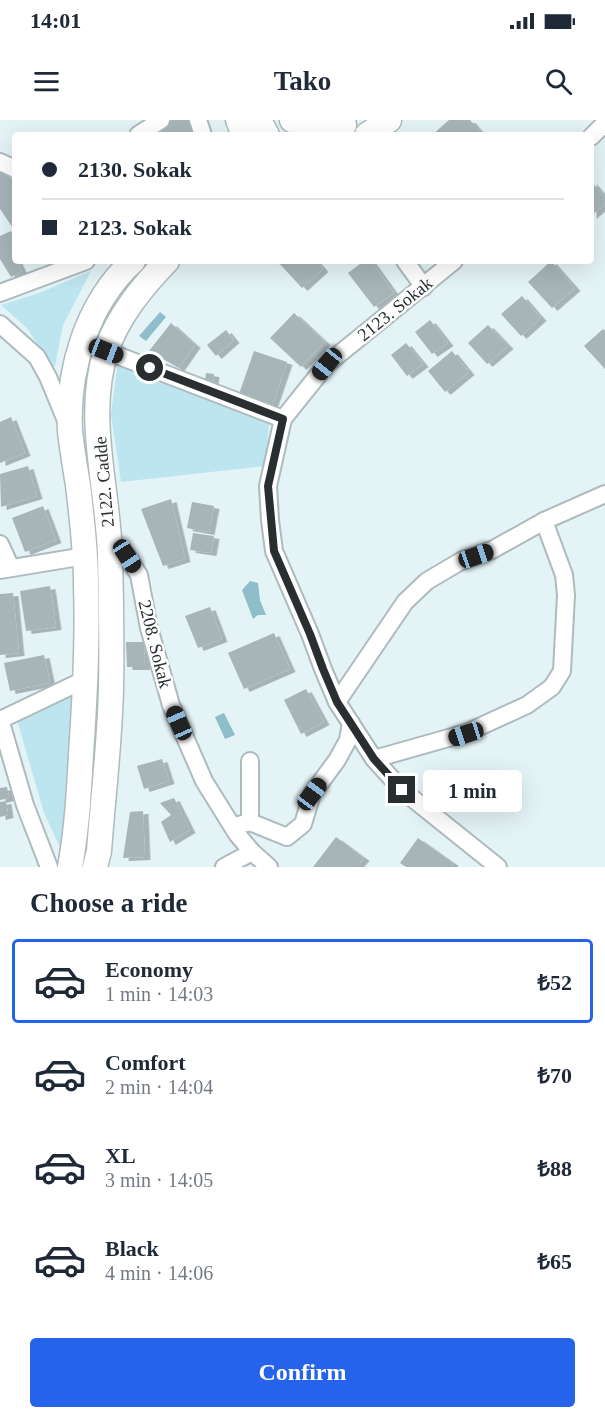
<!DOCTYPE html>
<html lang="en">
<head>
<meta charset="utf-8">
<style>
	body { margin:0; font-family:"Times New Roman",serif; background:#f6f6f7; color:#1f2937; height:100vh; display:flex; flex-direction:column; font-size:22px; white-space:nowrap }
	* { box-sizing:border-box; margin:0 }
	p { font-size:20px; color:#747a83 }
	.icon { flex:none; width:33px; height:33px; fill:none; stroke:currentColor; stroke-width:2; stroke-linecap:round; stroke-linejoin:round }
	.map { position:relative; height:747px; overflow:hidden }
	.drawer { display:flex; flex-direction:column; background:#fff; flex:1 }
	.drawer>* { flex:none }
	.hud { position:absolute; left:12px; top:12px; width:582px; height:132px; border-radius:6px; box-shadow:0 6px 24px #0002; display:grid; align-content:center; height:132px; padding:0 30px; background:#fff }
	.end { position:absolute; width:27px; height:27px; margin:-14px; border:8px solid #292f30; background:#fff; box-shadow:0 0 0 3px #fff }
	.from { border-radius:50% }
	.bubble { position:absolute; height:42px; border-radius:6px; background:#fff; box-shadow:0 6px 24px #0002; font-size:20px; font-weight:700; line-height:42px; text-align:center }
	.car { position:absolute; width:18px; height:36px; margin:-18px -9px; border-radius:8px; box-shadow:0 0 4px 2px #0007; background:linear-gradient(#222 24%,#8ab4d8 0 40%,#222 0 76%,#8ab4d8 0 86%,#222 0) }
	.hud b { display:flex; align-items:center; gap:21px; height:57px; font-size:22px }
	.hud b+b { border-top:2px solid #e0e1e3 }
	.hud i { width:15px; height:15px; background:#1f2937 }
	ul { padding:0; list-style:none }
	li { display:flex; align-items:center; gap:18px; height:84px; margin:0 12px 9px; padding:0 18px; border:3px solid transparent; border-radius:6px }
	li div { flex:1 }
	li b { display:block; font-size:22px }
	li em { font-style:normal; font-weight:700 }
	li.current { border-color:#2563eb }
	li>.icon { width:54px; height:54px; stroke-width:1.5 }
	h2 { padding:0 30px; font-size:27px; line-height:72px }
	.action { display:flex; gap:12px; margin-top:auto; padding:12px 30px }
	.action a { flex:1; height:69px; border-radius:6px; background:#2563eb; color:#fff; font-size:24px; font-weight:700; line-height:69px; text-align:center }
	.status { display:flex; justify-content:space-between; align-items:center; height:42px; padding:0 30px; background:#fff; direction:ltr }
	.status svg { height:16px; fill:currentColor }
	header { display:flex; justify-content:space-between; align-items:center; height:78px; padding:0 30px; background:#fff; font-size:27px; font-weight:700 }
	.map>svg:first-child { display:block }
</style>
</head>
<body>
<div class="status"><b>14:01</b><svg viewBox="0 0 49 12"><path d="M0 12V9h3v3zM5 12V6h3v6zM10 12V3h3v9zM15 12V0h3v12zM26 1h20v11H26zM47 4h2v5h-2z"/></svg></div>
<header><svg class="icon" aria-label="menu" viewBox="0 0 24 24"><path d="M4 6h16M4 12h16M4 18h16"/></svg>Tako<svg class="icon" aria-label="search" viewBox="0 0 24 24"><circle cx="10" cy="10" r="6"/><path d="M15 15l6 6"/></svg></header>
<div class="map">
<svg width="605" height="747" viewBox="0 0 605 747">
	<defs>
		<filter id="shadow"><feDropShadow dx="5.5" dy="3" stdDeviation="0" flood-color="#0004"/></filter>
	</defs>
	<rect width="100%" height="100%" fill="#e4f3f6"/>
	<!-- green -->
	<g fill="#bde5ef">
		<polygon points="91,151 63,205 55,246 52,247 27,208 1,185 39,173"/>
		<polygon points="118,241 269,304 265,346 121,362 111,294"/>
		<polygon points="77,571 67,742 44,693 17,600"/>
	</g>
	<!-- water -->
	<g fill="#8fbdc9">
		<polygon points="160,192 166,197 146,221 139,216"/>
		<polygon points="250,461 258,463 260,480 266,495 258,495 253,499 242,470"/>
		<polygon points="224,593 235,615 225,619 215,597"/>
	</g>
	<!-- building -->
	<g fill="#a7b5b8" filter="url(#shadow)">
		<polygon points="172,0 189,0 196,15 164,15 161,9"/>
		<polygon points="449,0 470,0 481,13 479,15 432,15"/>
		<polygon points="0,52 15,61 15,111 0,89"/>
		<polygon points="591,61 605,77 605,84 591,96"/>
		<polygon points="11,111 15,120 15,132 13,133 15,141 17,141 22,151 11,157 0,139 0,116"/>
		<polygon points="277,141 316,141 323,149 302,168"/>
		<polygon points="364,141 371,141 394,173 374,187 348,153"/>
		<polygon points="551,141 575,168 552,188 528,162"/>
		<polygon points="522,176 541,198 521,216 501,194"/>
		<polygon points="294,193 325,222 301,247 270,218"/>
		<polygon points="430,200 448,223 432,234 415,212"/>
		<polygon points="171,203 195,225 179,248 149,231"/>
		<polygon points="488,205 508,226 487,244 468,223"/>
		<polygon points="603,209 605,211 605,249 584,226"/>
		<polygon points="226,210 234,220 216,236 207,225"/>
		<polygon points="406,223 423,244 407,256 391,235"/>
		<polygon points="254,231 287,242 272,286 239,274"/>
		<polygon points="452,231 469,252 445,272 428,251"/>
		<polygon points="206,253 214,254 213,262 205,262"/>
		<polygon points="11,297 25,333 0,343 0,302"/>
		<polygon points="28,346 37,376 1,387 0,354"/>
		<polygon points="171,379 185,439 163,446 141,389"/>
		<polygon points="192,382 214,386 209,412 187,408"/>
		<polygon points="43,386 56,420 25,432 12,398"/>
		<polygon points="193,413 214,416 211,433 190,430"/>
		<polygon points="50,466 56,507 26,511 20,471"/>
		<polygon points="13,473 19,533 0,535 0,474"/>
		<polygon points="210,487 222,519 198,528 185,496"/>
		<polygon points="274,513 290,549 244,569 228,533"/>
		<polygon points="126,522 144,522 145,547 127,547"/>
		<polygon points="44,535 50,563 10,571 4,543"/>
		<polygon points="306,569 324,602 301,614 284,580"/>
		<polygon points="162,639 169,661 144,669 137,646"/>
		<polygon points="7,667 9,678 0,680 0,668"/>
		<polygon points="174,678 190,710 170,722 161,702 171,695 160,683"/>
		<polygon points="6,681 8,695 0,697 0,682"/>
		<polygon points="143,691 145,737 123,738 130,692"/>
		<polygon points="336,717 364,738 356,747 313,747"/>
		<polygon points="418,718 453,743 450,747 406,747 400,743"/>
	</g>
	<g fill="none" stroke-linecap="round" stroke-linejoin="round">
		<defs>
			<g id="minor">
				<polyline points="198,0 203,15"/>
				<polyline points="138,15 161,0"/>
				<polyline points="591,17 605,3"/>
				<polyline points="0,42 15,49"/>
				<polyline points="405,141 424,167"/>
				<polyline points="454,141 327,244 283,299 268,366 270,400 274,431 310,514 323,549 337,582 374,639 402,670 498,747"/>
				<polyline points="0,173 86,141"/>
				<polyline points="0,204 37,237 48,257 67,303"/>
				<polyline points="106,231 283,299"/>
				<polyline points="0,424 11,448"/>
				<polyline points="110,432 127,436 139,455 149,508 171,585 204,661 237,714 252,732 269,747"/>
				<polyline points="0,450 85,436"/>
				<polyline points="337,582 405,482 427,461 461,441 492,430 544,401 605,374"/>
				<polyline points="0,599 25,685 49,747"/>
				<polyline points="0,600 86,559"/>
				<polyline points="374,639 466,613 527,585 552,567 562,551 566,475 564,455 544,401"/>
				<polyline points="250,702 287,717 303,704 312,674 337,640 348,620 351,603"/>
				<polyline points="239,705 250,702 250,641"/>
				<polyline points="224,747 252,732"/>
			</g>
			<g id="highway">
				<polyline points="238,0 244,15"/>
				<polyline points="259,0 267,15"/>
				<polyline points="292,0 314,11 344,5"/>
				<polyline points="367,15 389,0"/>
				<path d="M70,747C77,709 79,672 81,634C85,577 88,522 86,465C86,432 82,398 78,365C75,347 72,329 70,311C67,250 87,183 133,141"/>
				<path d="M95,747L99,731C103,676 110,621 111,567C112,523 111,479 110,435C108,368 85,296 106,231C118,196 142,167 167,141"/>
			</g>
		</defs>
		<!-- minor casing -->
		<use href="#minor" stroke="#adbabe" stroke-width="20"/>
		<!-- highway casing -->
		<use href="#highway" stroke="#adbabe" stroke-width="27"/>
		<!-- minor -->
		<use href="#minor" stroke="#fff" stroke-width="16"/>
		<!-- highway -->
		<use href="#highway" stroke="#fff" stroke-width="24"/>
	</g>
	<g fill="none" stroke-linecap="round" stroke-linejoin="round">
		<!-- route -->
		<polyline stroke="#292f30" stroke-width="8" points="150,248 283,299 268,366 274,431 310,514 323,549 337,582 374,639 402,670"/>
	</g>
	<g text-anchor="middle" stroke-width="5" stroke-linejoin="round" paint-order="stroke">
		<!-- street labels -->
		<g font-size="18" fill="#292f30" stroke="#fff">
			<text transform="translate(395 189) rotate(-39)" y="6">2123. Sokak</text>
			<text transform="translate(104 362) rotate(-95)" y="6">2122. Cadde</text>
			<text transform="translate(155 524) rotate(76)" y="6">2208. Sokak</text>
		</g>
	</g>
</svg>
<i class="end from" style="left:150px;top:248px"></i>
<i class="end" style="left:402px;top:670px"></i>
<div class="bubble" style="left:423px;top:650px;width:99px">1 min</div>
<i class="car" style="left:106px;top:231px;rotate:111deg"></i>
<i class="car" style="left:327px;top:244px;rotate:219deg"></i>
<i class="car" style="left:127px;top:436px;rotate:147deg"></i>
<i class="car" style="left:476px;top:436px;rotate:71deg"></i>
<i class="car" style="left:179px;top:603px;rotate:336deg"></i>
<i class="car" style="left:466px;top:614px;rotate:252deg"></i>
<i class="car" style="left:312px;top:674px;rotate:37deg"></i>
<div class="hud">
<b><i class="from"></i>2130. Sokak</b>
<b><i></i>2123. Sokak</b>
</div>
</div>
<section class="drawer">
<h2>Choose a ride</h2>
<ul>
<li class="current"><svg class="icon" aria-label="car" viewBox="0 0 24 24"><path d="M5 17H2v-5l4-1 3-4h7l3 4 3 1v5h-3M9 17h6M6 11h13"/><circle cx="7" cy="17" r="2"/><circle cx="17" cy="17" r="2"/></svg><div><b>Economy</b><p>1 min · 14:03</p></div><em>₺52</em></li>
<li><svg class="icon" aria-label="car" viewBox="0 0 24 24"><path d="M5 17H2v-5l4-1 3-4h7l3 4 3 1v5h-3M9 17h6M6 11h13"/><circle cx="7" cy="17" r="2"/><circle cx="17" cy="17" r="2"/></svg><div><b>Comfort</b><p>2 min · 14:04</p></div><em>₺70</em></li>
<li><svg class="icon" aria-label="car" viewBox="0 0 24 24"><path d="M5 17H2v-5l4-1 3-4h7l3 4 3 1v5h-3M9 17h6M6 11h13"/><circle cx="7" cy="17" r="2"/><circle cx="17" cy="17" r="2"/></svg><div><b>XL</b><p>3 min · 14:05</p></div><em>₺88</em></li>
<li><svg class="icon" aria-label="car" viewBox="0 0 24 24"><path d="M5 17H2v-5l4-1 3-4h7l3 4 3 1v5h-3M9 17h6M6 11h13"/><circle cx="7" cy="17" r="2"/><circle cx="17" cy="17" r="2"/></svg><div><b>Black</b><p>4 min · 14:06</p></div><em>₺65</em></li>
</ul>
<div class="action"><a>Confirm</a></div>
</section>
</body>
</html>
